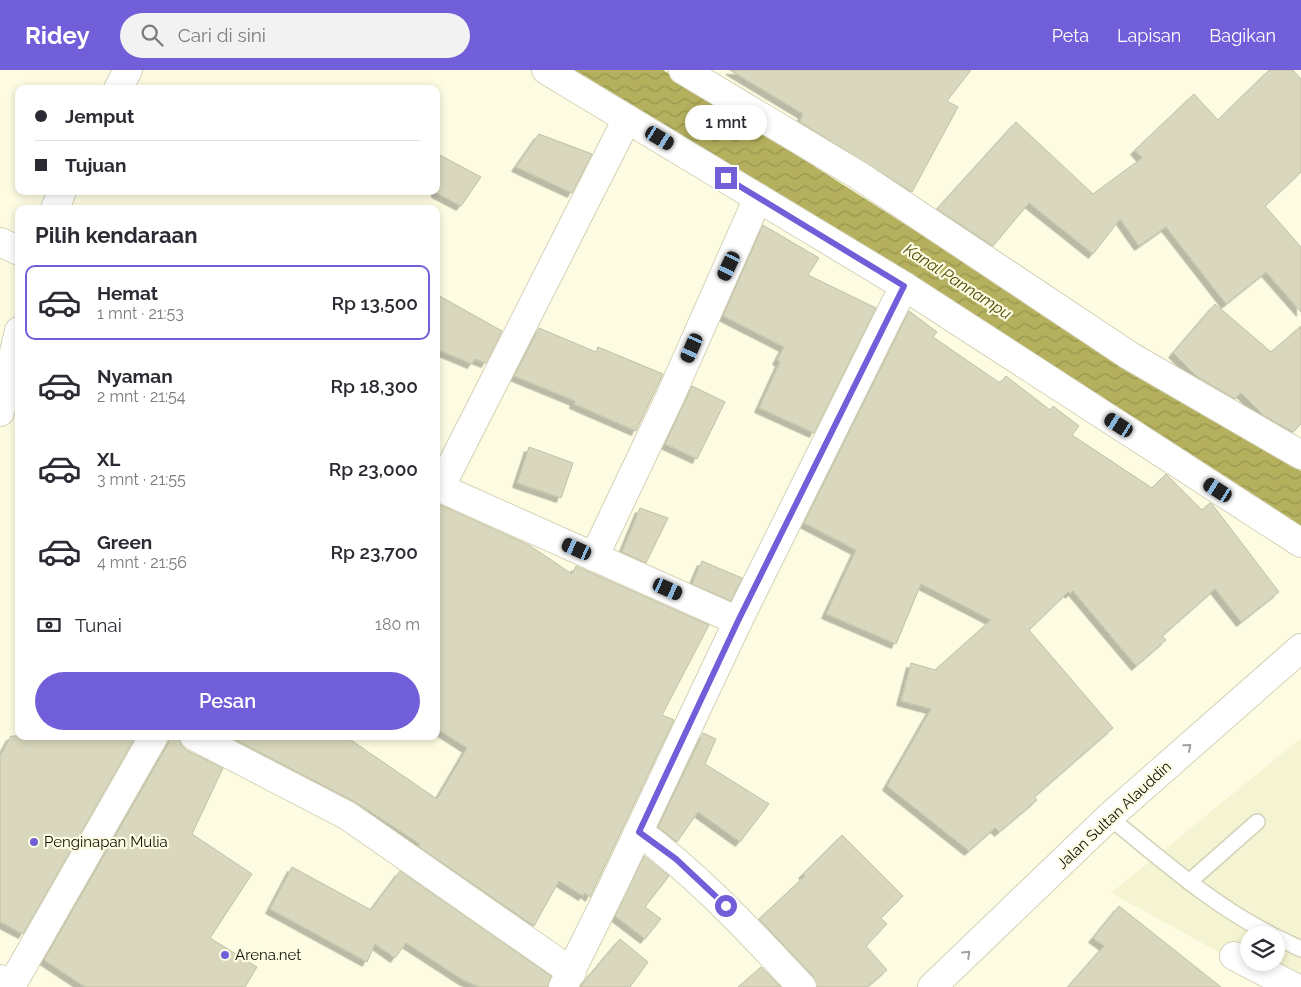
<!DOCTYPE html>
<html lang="id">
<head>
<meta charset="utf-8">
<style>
	body { margin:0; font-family:Raleway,sans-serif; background:#f2f2f3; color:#2b2b33; height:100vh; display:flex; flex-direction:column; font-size:19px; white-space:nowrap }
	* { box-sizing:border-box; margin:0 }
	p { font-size:16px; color:#7c7c81 }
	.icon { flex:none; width:28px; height:28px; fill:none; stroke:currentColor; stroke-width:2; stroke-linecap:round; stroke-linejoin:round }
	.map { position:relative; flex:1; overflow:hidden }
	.side { position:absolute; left:15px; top:135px; width:425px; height:535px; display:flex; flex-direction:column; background:#fff; border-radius:10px; box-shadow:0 2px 8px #0003 }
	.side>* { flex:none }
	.banner { position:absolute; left:15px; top:15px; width:425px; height:110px; border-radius:10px; box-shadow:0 2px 8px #0003; display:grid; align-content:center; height:110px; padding:0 20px; background:#fff }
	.controls { position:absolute; left:1240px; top:856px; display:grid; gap:10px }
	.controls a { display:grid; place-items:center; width:45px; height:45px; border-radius:50%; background:#fff; box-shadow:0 2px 8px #0003; font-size:25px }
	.end { position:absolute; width:22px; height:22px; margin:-11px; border:6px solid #715fd9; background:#fff; box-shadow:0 0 0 2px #fff }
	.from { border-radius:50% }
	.bubble { position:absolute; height:35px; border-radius:18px; background:#fff; box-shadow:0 2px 8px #0003; font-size:16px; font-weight:600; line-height:35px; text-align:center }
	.car { position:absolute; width:15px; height:30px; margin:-15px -8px; border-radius:6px; box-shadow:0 0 4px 1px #0007; background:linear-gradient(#222 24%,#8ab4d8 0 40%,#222 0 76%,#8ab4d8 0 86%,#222 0) }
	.banner b { display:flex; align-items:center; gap:18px; height:48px; font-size:19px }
	.banner b+b { border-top:1px solid #e1e1e2 }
	.banner i { width:12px; height:12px; background:#2b2b33 }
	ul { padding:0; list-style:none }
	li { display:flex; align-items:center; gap:15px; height:75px; margin:0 10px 8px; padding:0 10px; border:2px solid transparent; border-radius:10px }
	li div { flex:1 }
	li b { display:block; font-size:19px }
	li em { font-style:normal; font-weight:600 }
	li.on { border-color:#715fd9 }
	li>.icon { width:45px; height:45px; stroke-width:1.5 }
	h2 { padding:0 20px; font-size:22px; line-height:60px }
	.pay { display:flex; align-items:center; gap:12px; height:55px; padding:0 20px; font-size:19px }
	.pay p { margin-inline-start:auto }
	.cta { display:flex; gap:10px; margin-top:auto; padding:10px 20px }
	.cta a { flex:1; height:58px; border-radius:30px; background:#715fd9; color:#fff; font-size:20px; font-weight:600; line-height:58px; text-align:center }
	header { display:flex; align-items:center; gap:30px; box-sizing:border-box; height:70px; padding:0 25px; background:#715fd9; color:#fff }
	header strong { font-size:24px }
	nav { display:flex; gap:28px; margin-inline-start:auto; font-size:18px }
	.search { width:350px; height:45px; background:#f2f2f3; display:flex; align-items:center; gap:12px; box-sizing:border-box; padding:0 18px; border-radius:28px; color:#7c7c81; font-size:19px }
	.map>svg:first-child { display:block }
</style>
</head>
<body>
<header>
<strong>Ridey</strong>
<div class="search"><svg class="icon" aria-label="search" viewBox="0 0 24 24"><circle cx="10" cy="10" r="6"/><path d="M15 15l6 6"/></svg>Cari di sini</div>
<nav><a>Peta</a><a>Lapisan</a><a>Bagikan</a></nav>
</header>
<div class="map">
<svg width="1301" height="917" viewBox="0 0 1301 917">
	<defs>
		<pattern id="water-waves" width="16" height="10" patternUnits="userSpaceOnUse" patternTransform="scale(1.25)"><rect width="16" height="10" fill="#b4b05d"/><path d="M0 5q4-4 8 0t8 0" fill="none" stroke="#9a9650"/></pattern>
		<filter id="shadow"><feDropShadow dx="-4.5" dy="4.5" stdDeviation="0" flood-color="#0004"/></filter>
	</defs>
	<rect width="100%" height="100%" fill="#fdfce2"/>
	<!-- built -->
	<path fill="#f5f4d2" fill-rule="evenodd" d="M1301,668V917H1282L1111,823ZM1249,865H1276V892H1249Z"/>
	<!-- water -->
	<polygon fill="url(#water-waves)" points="569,0 663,0 961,190 1301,401 1301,463"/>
	<!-- building -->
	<g fill="#d9d8be" stroke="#c1c0a7" filter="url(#shadow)">
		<polygon points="730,0 971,0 947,31 958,37 912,122 800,52 803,44"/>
		<polygon points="1269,0 1293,0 1301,9 1301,102 1265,136 1301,177 1301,242 1266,202 1226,234 1166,157 1139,176 1120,149 1093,184 1029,133 993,176 937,139 1016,52 1093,124 1142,88 1135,80 1194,24 1218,50"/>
		<polygon points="539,64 592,84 572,123 516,97"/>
		<polygon points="436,83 481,107 461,136 436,123"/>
		<polygon points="763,155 819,188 808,205 876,238 814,363 759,338 780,292 777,290 784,277 723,246"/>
		<polygon points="436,224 502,261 486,293 475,289 472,294 436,279"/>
		<polygon points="1215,234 1271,282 1301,256 1301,354 1293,362 1263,345 1241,323 1235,329 1196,306 1173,283"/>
		<polygon points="909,241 937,262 933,267 1000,313 1006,306 1050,340 1053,336 1079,356 1072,365 1152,418 1166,404 1202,440 1210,433 1212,434 1279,522 1241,552 1215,519 1162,566 1166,570 1136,596 1073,521 1070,524 1068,522 1029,560 1113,658 1034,727 1037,730 999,762 995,758 969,781 887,716 931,639 901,631 911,593 935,600 991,550 921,514 896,574 826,544 856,480 804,453"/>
		<polygon points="539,258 596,282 598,277 663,304 636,361 574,334 575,331 514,306"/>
		<polygon points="692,316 725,332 697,389 665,374"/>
		<polygon points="529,377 573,393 561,428 517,413"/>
		<polygon points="436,433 529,475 572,504 576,496 709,555 662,645 674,650 590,827 585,823 583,826 559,811 534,856 418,776 420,774 357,733 228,666 345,666 437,729 467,678 436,658"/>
		<polygon points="640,438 668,448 646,493 622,482"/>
		<polygon points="702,491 742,508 731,531 692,514"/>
		<polygon points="703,663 716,669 705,694 769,734 740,772 698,742 677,772 658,757"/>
		<polygon points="11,666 136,666 23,864 0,852 0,686"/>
		<polygon points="170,666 178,666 181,674 186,680 223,698 192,764 252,804 210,868 257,897 245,917 85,917 44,890 168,674"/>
		<polygon points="842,765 903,826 881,848 887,854 866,876 887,900 867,917 817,917 813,906 759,849 805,806 803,804"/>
		<polygon points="644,786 669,806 645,837 661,849 645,869 615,846"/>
		<polygon points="292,797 371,840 400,801 551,906 548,917 479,917 463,910 406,873 395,888 375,874 367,892 270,839"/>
		<polygon points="1119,836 1221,917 1068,917 1104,876 1093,868"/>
		<polygon points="620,869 648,892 630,917 580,917"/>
		<polygon points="761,897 781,917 738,917"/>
	</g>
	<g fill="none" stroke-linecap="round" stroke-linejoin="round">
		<defs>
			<g id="service">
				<path d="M1109,747C1161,789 1212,835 1272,865"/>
				<polyline points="1189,812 1257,752"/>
				<polyline points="1276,867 1301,879"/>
			</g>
			<g id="minor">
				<polyline points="546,0 904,216 1301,473"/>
				<polyline points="683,0 858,105 1130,286 1301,385"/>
				<polyline points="118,19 128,0"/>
				<polyline points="55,139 62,121"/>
				<polyline points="0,172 19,181"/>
				<polyline points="0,342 19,261"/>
				<polyline points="436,416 738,551"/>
				<polyline points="440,418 627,49"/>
				<polyline points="594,487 670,327 758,128"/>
				<polyline points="194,666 348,746 572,902"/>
				<path d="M639,762C700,807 750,862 802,917"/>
				<polyline points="1234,886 1294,917"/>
				<polyline points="11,916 154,666"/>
				<polyline points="563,917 613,816 738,551 904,216"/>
			</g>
			<g id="secondary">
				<polyline points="0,909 13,917"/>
				<polyline points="932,917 1109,747 1301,578"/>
			</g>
		</defs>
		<!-- service casing -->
		<use href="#service" stroke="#d3d2b8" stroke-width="18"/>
		<!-- minor casing -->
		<use href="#minor" stroke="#d3d2b8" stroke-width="30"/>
		<!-- secondary casing -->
		<use href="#secondary" stroke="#d3d2b8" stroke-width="30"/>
		<!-- service -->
		<use href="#service" stroke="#fff" stroke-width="15"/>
		<!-- minor -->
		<use href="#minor" stroke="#fff" stroke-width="28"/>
		<!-- secondary -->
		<use href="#secondary" stroke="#fff" stroke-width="28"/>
	</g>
	<!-- one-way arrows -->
	<defs><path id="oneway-chevron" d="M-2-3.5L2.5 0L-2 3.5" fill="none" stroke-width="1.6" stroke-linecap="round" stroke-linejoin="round" transform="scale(1.25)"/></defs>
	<g stroke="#a1a09d">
		<use href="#oneway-chevron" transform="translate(1188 677) rotate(-41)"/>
		<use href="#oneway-chevron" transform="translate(967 884) rotate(-44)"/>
	</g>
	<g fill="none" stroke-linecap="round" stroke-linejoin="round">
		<!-- route -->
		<polyline stroke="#715fd9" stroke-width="6" points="726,108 904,216 738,551 639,762 676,789 726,836"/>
	</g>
	<!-- markers -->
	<g fill="#715fd9" stroke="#fdfce2" stroke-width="2">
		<circle cx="34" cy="772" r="5"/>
		<circle cx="225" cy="885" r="5"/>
	</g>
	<g text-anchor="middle" stroke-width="4.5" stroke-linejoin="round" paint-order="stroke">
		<!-- street labels -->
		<g font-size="15" fill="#131209" stroke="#fdfce2">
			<text transform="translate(1114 745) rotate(-43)" y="5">Jalan Sultan Alauddin</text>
		</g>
		<!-- poi labels -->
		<g font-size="15" fill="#131209" stroke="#fdfce2" text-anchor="start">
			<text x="44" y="777">Penginapan Mulia</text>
			<text x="235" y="890">Arena.net</text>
		</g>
		<!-- water labels -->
		<g font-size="16" font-style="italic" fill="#4f4b09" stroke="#fdfce2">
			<text transform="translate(958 211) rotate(33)" y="6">Kanal Pannampu</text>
		</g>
	</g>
</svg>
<div class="controls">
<a><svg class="icon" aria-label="layers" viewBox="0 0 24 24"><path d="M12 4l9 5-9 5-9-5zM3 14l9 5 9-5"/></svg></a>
</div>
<i class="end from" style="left:726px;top:836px"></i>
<i class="end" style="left:726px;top:108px"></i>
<div class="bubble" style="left:685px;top:35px;width:82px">1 mnt</div>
<i class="car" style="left:660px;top:68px;rotate:121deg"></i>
<i class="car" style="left:729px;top:196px;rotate:205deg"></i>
<i class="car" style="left:692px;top:278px;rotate:204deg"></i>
<i class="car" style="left:1119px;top:355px;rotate:303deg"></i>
<i class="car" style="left:1218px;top:420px;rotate:303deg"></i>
<i class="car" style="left:577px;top:479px;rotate:294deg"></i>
<i class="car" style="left:668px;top:519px;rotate:114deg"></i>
<div class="banner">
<b><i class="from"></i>Jemput</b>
<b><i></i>Tujuan</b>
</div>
<section class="side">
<h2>Pilih kendaraan</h2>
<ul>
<li class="on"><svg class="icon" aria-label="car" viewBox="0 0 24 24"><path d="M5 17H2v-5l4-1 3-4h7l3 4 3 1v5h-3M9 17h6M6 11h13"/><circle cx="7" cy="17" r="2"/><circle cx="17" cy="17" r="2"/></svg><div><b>Hemat</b><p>1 mnt · 21:53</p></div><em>Rp 13,500</em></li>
<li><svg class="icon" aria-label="car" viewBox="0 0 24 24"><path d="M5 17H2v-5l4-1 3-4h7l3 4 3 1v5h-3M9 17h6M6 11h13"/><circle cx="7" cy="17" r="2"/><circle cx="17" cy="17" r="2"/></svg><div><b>Nyaman</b><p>2 mnt · 21:54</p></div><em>Rp 18,300</em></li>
<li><svg class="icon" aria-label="car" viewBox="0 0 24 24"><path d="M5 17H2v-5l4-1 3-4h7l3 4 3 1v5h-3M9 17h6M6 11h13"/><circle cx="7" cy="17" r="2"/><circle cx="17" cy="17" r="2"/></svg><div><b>XL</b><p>3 mnt · 21:55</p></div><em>Rp 23,000</em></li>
<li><svg class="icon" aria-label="car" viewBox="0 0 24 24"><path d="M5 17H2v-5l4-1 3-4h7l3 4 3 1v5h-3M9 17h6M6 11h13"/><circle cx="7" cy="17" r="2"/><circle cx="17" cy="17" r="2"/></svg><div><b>Green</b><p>4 mnt · 21:56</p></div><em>Rp 23,700</em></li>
</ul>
<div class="pay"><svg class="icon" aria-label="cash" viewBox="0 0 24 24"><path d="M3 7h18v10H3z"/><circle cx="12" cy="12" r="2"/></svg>Tunai<p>180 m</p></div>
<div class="cta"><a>Pesan</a></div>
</section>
</div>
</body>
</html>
